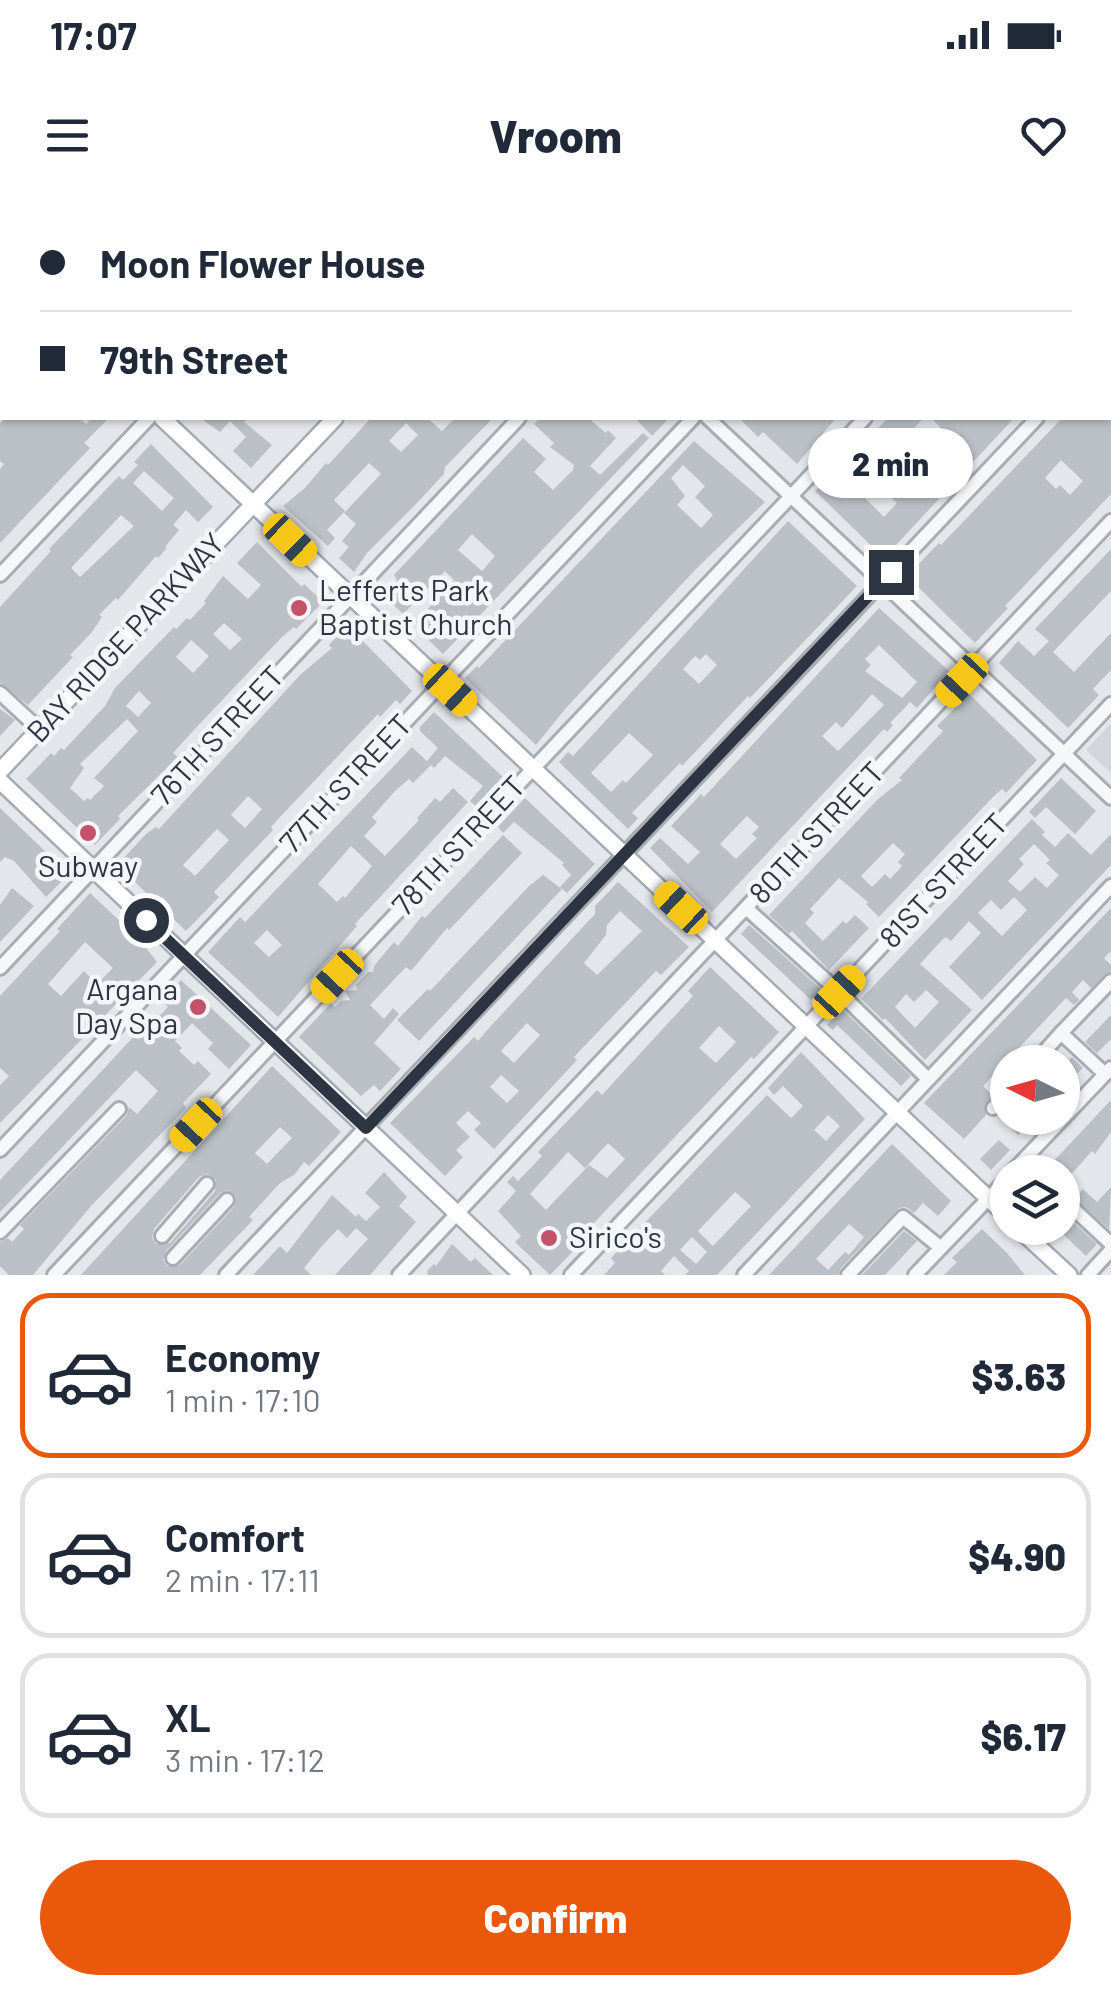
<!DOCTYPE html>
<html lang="en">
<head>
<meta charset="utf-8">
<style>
	body { margin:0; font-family:Barlow,sans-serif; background:#f2f2f3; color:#1f2937; height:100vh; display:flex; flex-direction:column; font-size:38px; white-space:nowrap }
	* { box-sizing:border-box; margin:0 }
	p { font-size:32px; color:#747a83 }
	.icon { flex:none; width:55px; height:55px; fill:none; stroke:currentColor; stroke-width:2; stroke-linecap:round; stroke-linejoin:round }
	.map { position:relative; height:1075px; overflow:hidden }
	.details { display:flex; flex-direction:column; background:#fff; flex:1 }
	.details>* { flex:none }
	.banner { position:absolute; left:0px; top:0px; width:1112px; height:220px; box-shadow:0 2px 8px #0004; display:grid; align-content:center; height:220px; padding:0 40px; background:#fff }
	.needle { width:65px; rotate:275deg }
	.tools { position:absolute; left:990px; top:845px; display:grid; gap:20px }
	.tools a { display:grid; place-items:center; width:90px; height:90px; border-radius:50%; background:#fff; box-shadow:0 2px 8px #0004; font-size:50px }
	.end { position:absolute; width:45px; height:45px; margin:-22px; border:12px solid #2c3541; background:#fff; box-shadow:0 0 0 5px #fff }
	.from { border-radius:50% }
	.bubble { position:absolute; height:70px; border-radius:35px; background:#fff; box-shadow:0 2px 8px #0004; font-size:32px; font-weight:800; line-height:70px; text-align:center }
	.car { position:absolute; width:30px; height:60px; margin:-30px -15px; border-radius:12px; box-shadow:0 0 8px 2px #0007; background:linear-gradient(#f5c518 24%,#345 0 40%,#f5c518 0 76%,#345 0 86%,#f5c518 0) }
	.banner b { display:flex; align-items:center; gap:35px; height:95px; font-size:38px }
	.banner b+b { border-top:2px solid #e0e1e3 }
	.banner i { width:25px; height:25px; background:#1f2937 }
	ul { padding:18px 0 0; list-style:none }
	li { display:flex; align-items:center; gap:30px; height:165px; margin:0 20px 15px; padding:0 20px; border:5px solid #e0e1e3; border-radius:30px }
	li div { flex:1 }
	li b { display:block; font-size:38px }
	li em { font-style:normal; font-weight:800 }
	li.current { border-color:#ea580c }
	li>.icon { width:90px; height:90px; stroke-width:1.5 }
	.action { display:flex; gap:20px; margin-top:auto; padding:20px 40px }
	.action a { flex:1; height:115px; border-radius:60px; background:#ea580c; color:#fff; font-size:40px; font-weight:800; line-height:115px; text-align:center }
	.status { display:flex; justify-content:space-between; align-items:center; height:70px; padding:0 50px; background:#fff; direction:ltr }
	.status svg { height:28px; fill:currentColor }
	header { display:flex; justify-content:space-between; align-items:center; height:130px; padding:0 40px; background:#fff; font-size:45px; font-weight:800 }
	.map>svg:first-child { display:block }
</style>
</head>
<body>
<div class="status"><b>17:07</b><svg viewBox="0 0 49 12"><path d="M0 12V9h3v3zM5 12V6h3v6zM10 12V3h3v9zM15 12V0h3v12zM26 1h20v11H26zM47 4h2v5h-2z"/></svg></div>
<header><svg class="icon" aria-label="menu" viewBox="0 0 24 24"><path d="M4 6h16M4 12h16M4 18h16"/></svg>Vroom<svg class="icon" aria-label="heart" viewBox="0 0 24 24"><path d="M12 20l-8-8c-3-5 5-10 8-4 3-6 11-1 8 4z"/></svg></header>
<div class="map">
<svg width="1111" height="1075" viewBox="0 0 1111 1075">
	<rect width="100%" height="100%" fill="#e3e6ea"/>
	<!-- built -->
	<polygon fill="#d2d6dc" points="1111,523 1111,573 1086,550"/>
	<!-- building -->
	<g fill="#bbc0c7" fill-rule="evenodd">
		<polygon points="5,218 79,218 86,224 92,218 109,218 84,243 90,248 0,343 0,269 4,264 0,261 0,223"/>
		<polygon points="200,218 248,218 244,222 272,245 251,268 233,251 246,237 230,221 220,232"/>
		<path d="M371,218H427L442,231L455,218H493L445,267L444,274L414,306L367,353L354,372L339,358L349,347L342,341L356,324L344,313L381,274L369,263L334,300L345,311L327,330L335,338L328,346L283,306L305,288L326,263L328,265ZM406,223L418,235L401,252L389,241Z"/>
		<path d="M540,218H588L606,233L608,230L616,238L590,266L600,275L643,233L649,238L443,454L423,435L427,432L416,422L454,380L445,371L403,414L383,395L397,380L394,375L523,238L546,259L534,272L553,290L573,270L574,265L550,247L554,243L534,224ZM472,334L495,356L482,371L458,350Z"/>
		<polygon points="635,218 669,218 652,236"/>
		<polygon points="739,218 836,218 797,264 763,232 758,237"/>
		<path d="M888,218H924L905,237L920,251L941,228L931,218H1014L884,358L815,291ZM885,259L900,272L883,290L897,303L884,317L856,289Z"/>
		<path d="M1062,218H1111V294L1005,406L1008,408L975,443L907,376L939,343L941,345ZM1061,260L1083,281L1070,295L1060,285L1056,289L1045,278Z"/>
		<path d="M694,241L765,302L695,370L566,508L536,545L465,478L477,466L479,468ZM683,265L705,286L695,297L713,315L701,328L677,305L685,296L671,278Z"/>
		<path d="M151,244L213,307L198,322L186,310L173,325L179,330L165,347L167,348L158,358L156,356L118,400L116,398L99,415L102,417L92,432L70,455L73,457L28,505L0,483V407L51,351L49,349L119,276L123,280L138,265L134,262ZM144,271L174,298L162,311L133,283ZM121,315L134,326L80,377L71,368Z"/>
		<path d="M788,321L857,386L750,498L748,496L682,566L680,563L632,613L638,618L628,629L559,562L568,552L573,556L586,542ZM706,454L717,465L699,484L683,469L695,456L700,460ZM629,533L653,555L626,583L623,580L611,592L591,573Z"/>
		<path d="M257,342L302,387L304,384L323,402L296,429L294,427L282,437L193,531L173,553L178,557L118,616L120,619L95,645L26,579L51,553L54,556L61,548L64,550L105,506L115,488L174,427L176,429L187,418L190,420L206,403L204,401L223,376L248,399L261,385L237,363ZM224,423L242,439L230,450L213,434ZM191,440L209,456L193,473L176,457ZM139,491L151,503L138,517L126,506ZM127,519L138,531L94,578L104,586L90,600L88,598L84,601L70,588L84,568L80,564Z"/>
		<polygon points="1111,349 1111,391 1053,452 1074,472 1111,433 1111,470 1093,489 1099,495 1068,528 999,463 1018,441 1034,456 1049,441 1035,429"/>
		<path d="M879,408L949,471L917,508L910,502L890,523L893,525L887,532L884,529L712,712L650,648L660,638L688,664L700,652L671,626L701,594L704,597ZM879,445L917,482L902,498L865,471L871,465L865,459ZM872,494L884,505L838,551L822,536L836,522L842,528ZM747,616L759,627L752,634L757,638L736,659L720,644Z"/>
		<path d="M347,425L412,491L400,504L396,500L380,517L378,514L280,617L271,627L273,630L214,692L219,697L186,731L117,665L146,634L156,627L159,629L300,475L332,448L329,445ZM248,596L262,609L245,628L231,615ZM217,629L229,640L195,676L183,665Z"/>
		<path d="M969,494L1037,560L1006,593L1002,589L994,596L879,717L866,704L868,702L839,678L810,709L814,713L805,723L823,741L843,721L846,724L855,715L869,728L829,770L792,731L789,734L769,715L878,599L902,580L899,578L943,531L937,526ZM893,643L905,654L898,662L902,666L890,679L885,674L872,687L861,676Z"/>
		<polygon points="0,509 15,520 0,536"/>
		<polygon points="434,512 503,577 477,607 470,601 483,586 445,556 434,568 427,561 438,548 420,531 420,527"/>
		<path d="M412,547L431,565L413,583L409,579L396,590L372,617L377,622L364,636L385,656L419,620L417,618L435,598L440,602L453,588L468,602L355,724L357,726L278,817L208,752L240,717L245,722L251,716ZM351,646L372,666L345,698L343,696L337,702L318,684ZM267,730L282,745L269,757L254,743Z"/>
		<polygon points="1061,578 1096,611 1075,634 1046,607 1035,618 1029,612"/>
		<polygon points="525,598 595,664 567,693 560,687 571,675 562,665 564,663 514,622 503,633 498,627"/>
		<polygon points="0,608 69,674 46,697 14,661 5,657 0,662"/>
		<path d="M1032,619L1045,632L1042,635L1055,647L1068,633L1091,655L1111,634V665L982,800L949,767L981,733L969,721L951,741L946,737L943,739L920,764L972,810L925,860L885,818L883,820L861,799ZM1034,644L1050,660L1046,663L1059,675L1047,688L1035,677L1020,692L1008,681L1024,664L1019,659ZM1014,697L1027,710L1002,736L978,713L991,700L1001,710ZM926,790L939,802L915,828L895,807L906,794L914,802Z"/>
		<polygon points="503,635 522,653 449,730 447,728 411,771 406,767 370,805 384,819 393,808 399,814 374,843 401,869 380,891 374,885 361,896 299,837 331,803 335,807 341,801 350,800 345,791 357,790 356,785 368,772 373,772 374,766 388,749 394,742 398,746 422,716 425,718"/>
		<polygon points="543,675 562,689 419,841 397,820 428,789 430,791 529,686"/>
		<path d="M618,682L689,747L661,775L656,771L574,857L577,860L494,949L474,930L481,923L468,911L456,923L470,937L456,950L463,957L445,976L390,923L474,837L478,841L489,828L595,714V706ZM620,711L642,731L597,775L584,763L606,735L607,725ZM527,823L540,835L514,863L501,851ZM501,875L519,891L507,903L490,887Z"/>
		<polygon points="12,688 34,706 0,742 0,705"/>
		<path d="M90,693L139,739L157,762L0,923V885L9,876L0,868V796L60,731L57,729ZM85,742L113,768L97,784L84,771L61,796L48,784Z"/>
		<polygon points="1111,708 1111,751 1104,758 1111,765 1111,771 1091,788 1083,780 1072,792 1079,800 1074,805 1066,798 983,886 992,895 984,905 986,915 964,939 924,903"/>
		<polygon points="749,725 821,789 811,800 741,734"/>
		<path d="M710,767L779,832L754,859L751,857L671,941L579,1039L582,1042L550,1075L515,1042L521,1036L498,1011L516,991L507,982L513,976L518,981L542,956L538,952L597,890L602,895L693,796L688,791ZM719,826L736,842L716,863L699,848ZM608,943L625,959L607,978L589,965L546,1010L530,994L568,952L585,968Z"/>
		<polygon points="181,780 251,845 229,869 208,849 213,843 192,823 175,841 182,848 179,851 194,865 198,861 211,874 183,903 186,908 91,1006 33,1075 9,1075 0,1066 0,1042 8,1038 12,1042 24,1029 20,1025 126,916 129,907 137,914 158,891 136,870 0,1012 0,980 151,818 155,821 168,807 162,801"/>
		<polygon points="842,809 911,876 901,886 837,825 833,830 827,825"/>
		<polygon points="1111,815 1111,839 1097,853 1085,842"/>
		<path d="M801,852L865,919L717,1075H685L689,1071L674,1056L661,1071L665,1075H604L615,1063L611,1058L767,895L791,918L803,906L783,886L774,895L768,888ZM828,915L840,926L826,941L814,930ZM735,992L751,1006L713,1046L698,1031ZM692,1037L707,1052L696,1064L680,1050Z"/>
		<polygon points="1072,857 1083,868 1062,889 1062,867"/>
		<path d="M272,866L341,932L309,966L304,962L294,975L280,983L249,1017L253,1020L200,1075H81ZM280,927L292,938L267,964L255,953ZM208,974L216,980L215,991L170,1043L156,1044L152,1038L154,1029L199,977ZM228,990L236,996L234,1007L180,1065L167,1066L163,1060L166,1051L220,993Z"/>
		<polygon points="1111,900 1111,932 1095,954 1092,951 1066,980 1062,972 1050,965"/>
		<polygon points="1001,918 1035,918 1018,935"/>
		<polygon points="999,940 1010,950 991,970 980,959"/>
		<path d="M892,944L951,1001L938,1016L923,1003L914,1013L906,1007L899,1008L841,1068L838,1075H769ZM849,1024L864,1037L849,1055L845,1052L828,1070L816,1059Z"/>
		<polygon points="384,972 407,997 399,1006 416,1022 370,1075 335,1075 368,1039 356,1028 347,1038 338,1029 322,1046 304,1068 311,1075 253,1075 280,1046 287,1053 332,995 356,1017 358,1014 366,1021 380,1007 365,993"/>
		<polygon points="1062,977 1078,994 1083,989 1097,1002 1111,987 1109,1029 1062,988"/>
		<polygon points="1062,1012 1097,1044 1086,1056 1062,1033"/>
		<polygon points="982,1029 1006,1052 1025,1075 944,1075 957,1062 952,1058"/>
		<polygon points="904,1031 917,1041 885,1075 862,1075"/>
		<polygon points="452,1044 471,1062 475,1058 493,1075 428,1075 427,1071 434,1064 436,1066"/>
	</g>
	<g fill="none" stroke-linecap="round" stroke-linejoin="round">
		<defs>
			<g id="minor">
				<polyline points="478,0 481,2"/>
				<polyline points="1025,0 1027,2"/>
				<polyline points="180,2 183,0"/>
				<polyline points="352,2 355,0"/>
				<polyline points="723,2 725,0"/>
				<polyline points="896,2 898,0"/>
				<polyline points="1068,2 1071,0"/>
				<polyline points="0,10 2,8"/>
				<polyline points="1110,83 1111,84"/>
				<polyline points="1110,140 1111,138"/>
				<polyline points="0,193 2,191"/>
				<polyline points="708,218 1111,598"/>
				<polyline points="0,375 149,218"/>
				<polyline points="0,493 40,530"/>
				<polyline points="746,708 839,792 928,879"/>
				<polyline points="0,768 519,218"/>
				<polyline points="1061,833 1111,781"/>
				<polyline points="1035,862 1061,833 1105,874"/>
				<polyline points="993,908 1008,892"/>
				<polyline points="0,950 693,218"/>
				<polyline points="1012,972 1111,868"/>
				<polyline points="1062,998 1111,1044"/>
				<polyline points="0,1032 119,909"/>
				<polyline points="162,1036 207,984"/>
				<polyline points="173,1058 227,1000"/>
				<polyline points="54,1075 865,218"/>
				<polyline points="226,1075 1037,218"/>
				<polyline points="399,1075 1111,321"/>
				<polyline points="571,1075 1111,504"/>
				<polyline points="744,1075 1111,686"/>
				<polyline points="848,1075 903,1017 941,1048"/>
				<polyline points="915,1075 1008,978"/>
				<polyline points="1088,1075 1111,1050"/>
			</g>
			<g id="major">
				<polyline points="538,2 540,0"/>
				<polyline points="0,65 2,67"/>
				<polyline points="162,218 1008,1017"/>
				<polyline points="0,571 335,218"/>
				<polyline points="0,581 522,1075"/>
				<polyline points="1018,1028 1069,1075"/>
			</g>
		</defs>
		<!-- minor casing -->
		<use href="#minor" stroke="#a8adb4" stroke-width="18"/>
		<!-- major casing -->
		<use href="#major" stroke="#a3abb5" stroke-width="20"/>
		<!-- minor -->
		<use href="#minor" stroke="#f6f7f9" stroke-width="12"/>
		<!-- major -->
		<use href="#major" stroke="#fff" stroke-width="15"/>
	</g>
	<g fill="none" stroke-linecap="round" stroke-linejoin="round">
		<!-- route -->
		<polyline stroke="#2c3541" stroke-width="12" points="146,720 366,928 891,372"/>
	</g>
	<!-- markers -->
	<g fill="#c4536a" stroke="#f3f5f8" stroke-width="4">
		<circle cx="299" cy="408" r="10"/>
		<circle cx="88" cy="633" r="10"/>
		<circle cx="198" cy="807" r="10"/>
		<circle cx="549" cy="1038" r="10"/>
	</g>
	<g text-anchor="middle" stroke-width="9" stroke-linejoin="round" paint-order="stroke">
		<!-- poi labels -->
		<g font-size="30" fill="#2c3541" stroke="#f3f5f8" text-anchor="start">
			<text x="319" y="401">Lefferts Park<tspan x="319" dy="34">Baptist Church</tspan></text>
			<text x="88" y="677" text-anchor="middle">Subway</text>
			<text x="178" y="800" text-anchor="end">Argana<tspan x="178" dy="34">Day Spa</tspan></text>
			<text x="569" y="1048">Sirico's</text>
		</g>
		<!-- street labels -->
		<g font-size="30" fill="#2c3541" stroke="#f3f5f8">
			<text transform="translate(126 438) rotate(-47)" y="10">BAY RIDGE PARKWAY</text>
			<text transform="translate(218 536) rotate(-47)" y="10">76TH STREET</text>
			<text transform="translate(346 584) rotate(-47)" y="10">77TH STREET</text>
			<text transform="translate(817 633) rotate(-47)" y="10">80TH STREET</text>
			<text transform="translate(459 646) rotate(-47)" y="10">78TH STREET</text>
			<text transform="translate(944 681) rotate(-47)" y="10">81ST STREET</text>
		</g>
	</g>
</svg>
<div class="tools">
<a><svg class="needle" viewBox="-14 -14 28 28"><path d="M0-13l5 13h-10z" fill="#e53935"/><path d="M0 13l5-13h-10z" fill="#747a83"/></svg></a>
<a><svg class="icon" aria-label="layers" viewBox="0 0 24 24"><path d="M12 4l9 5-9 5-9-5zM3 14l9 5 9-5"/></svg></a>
</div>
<i class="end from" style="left:146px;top:720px"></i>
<i class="end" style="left:891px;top:372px"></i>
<div class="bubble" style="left:808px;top:228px;width:165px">2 min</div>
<i class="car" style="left:290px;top:340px;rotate:134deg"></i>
<i class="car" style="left:962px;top:480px;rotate:223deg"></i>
<i class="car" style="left:450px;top:490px;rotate:133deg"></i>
<i class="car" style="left:681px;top:708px;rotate:313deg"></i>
<i class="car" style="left:337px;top:776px;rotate:223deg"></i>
<i class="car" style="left:839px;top:792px;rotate:43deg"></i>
<i class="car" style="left:196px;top:925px;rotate:223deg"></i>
<div class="banner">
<b><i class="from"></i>Moon Flower House</b>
<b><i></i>79th Street</b>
</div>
</div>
<section class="details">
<ul>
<li class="current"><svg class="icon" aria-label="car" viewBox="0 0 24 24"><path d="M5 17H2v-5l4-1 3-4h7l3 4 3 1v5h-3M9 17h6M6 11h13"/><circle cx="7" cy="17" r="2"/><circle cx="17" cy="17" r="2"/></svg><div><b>Economy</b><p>1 min · 17:10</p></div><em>$3.63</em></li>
<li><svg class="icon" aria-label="car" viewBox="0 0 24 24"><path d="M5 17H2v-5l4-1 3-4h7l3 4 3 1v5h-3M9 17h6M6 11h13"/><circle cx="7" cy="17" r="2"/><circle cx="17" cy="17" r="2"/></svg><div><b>Comfort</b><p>2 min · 17:11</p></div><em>$4.90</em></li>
<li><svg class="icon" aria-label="car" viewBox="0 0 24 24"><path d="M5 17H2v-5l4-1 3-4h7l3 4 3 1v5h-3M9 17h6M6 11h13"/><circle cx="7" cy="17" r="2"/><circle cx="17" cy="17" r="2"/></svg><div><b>XL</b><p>3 min · 17:12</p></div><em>$6.17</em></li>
</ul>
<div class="action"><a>Confirm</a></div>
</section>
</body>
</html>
